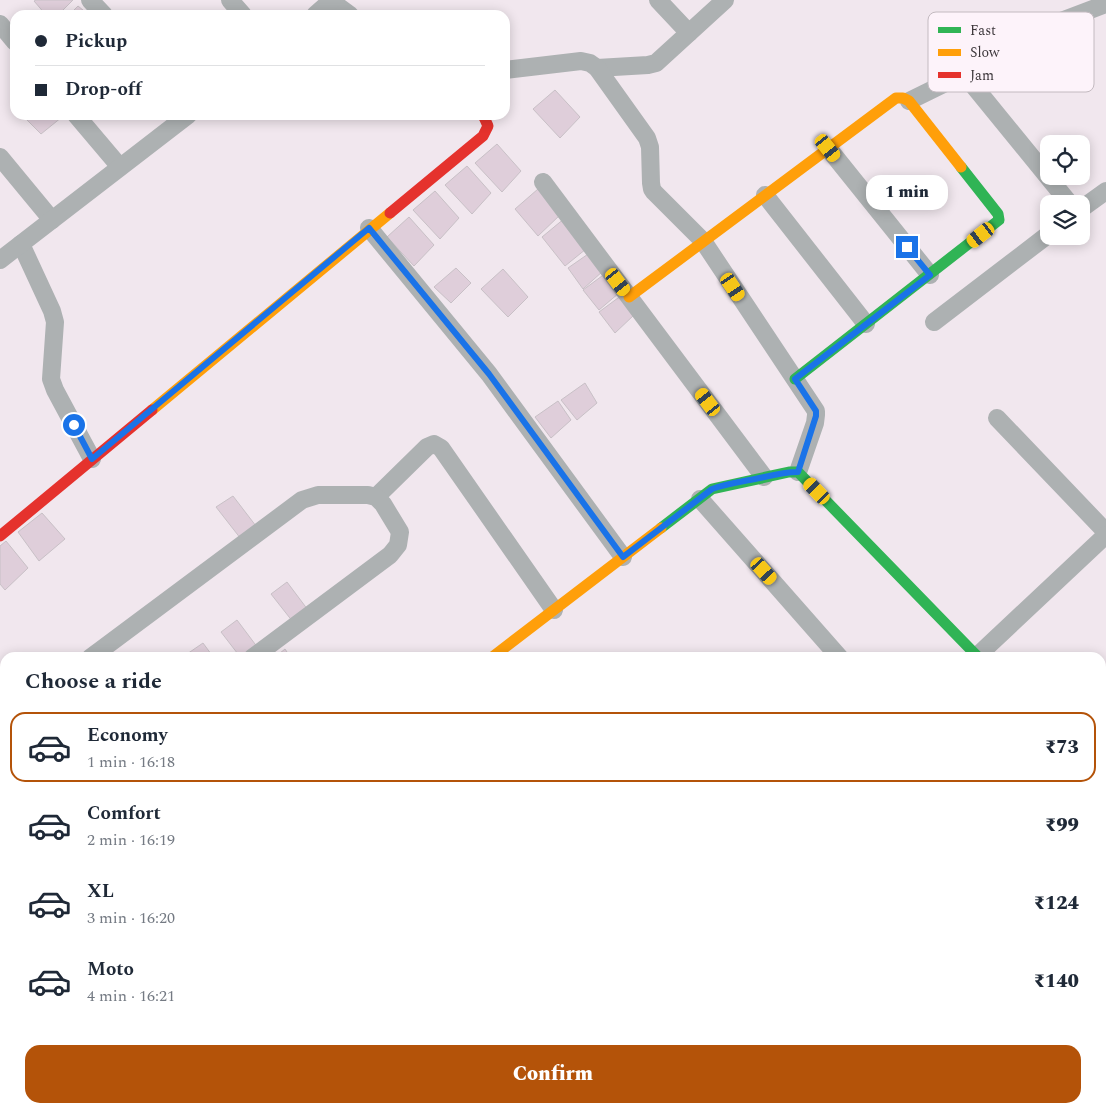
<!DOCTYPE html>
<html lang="en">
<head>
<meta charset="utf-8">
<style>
	body { margin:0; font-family:Spectral,serif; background:#f6f6f7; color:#1f2937; height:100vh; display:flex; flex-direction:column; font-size:19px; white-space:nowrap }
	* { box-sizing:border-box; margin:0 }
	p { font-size:16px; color:#747a83 }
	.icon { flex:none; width:28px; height:28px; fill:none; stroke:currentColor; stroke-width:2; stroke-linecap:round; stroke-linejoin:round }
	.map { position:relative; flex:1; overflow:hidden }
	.drawer { position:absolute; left:0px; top:652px; width:1106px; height:461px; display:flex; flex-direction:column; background:#fff; border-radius:15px 15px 0 0; box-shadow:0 2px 12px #0003 }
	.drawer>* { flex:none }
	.banner { position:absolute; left:10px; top:10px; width:500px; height:110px; border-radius:15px; box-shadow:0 2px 12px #0003; display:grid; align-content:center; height:110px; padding:0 25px; background:#fff }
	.controls { position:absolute; left:1040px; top:135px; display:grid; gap:10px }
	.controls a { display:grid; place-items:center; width:50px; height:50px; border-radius:10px; background:#fff; box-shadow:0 2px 12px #0003; font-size:25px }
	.end { position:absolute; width:22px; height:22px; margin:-11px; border:6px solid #1a73e8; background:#fff; box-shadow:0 0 0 2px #fff }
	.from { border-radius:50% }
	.bubble { position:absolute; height:35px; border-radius:15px; background:#fff; box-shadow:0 2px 12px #0003; font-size:16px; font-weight:800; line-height:35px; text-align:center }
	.car { position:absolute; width:15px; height:30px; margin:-15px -8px; border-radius:6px; box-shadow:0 0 4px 1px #0007; background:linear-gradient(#f5c518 24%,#345 0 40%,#f5c518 0 76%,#345 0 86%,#f5c518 0) }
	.banner b { display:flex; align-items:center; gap:18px; height:48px; font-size:19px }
	.banner b+b { border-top:1px solid #e0e1e3 }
	.banner i { width:12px; height:12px; background:#1f2937 }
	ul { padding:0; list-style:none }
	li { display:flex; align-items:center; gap:15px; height:70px; margin:0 10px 8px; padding:0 15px; border:2px solid transparent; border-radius:15px }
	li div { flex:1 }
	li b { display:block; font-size:19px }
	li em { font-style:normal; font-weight:800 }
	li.on { border-color:#b45309 }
	li>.icon { width:45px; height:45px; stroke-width:1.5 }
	h2 { padding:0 25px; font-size:22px; line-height:60px }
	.primary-button { display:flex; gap:10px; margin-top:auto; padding:10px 25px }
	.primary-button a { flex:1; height:58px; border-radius:15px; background:#b45309; color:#fff; font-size:20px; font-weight:800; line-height:58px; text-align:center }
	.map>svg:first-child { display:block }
</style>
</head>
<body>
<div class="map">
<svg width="1106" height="1113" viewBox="0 0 1106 1113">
	<rect width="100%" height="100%" fill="#f1e7ee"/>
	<!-- building -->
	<g fill="#dfceda" stroke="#c8c0c6">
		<polygon points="36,0 73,0 58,15 46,15 34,1"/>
		<polygon points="78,6 89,15 69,15"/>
		<polygon points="555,90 580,117 560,138 533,109"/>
		<polygon points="22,115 61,115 62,117 41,134"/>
		<polygon points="497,144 521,171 502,192 475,163"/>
		<polygon points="467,166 491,193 472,214 445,185"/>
		<polygon points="538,189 560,215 538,236 515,209"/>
		<polygon points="435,191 459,218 440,239 413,210"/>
		<polygon points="409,217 434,245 414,266 387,237"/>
		<polygon points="565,218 586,249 565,266 542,237"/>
		<polygon points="591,252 603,271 583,289 568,268"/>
		<polygon points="456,268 471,283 451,303 434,287"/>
		<polygon points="503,269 528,297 508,317 481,289"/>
		<polygon points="606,273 619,293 599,310 583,290"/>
		<polygon points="622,295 634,315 615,333 599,312"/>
		<polygon points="585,383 597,403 577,420 561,400"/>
		<polygon points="558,401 571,420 551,438 535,417"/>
		<polygon points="233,496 256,526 241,539 216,507"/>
		<polygon points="42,513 65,539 39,561 18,532"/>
		<polygon points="6,541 28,568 5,590 0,584 0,546"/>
		<polygon points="287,582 308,610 293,622 271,594"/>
		<polygon points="237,620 258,648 246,658 241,658 221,632"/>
		<polygon points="203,643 214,658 190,658 187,654"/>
		<polygon points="285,649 291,658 274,658"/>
		<polygon points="0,881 5,888 5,902 0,906"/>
		<polygon points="5,922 5,950 0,943 0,925"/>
		<polygon points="5,965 5,995 0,1000 0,970"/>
		<polygon points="5,1049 5,1091 0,1085 0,1053"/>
		<polygon points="15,1109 37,1109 32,1113 19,1113"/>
	</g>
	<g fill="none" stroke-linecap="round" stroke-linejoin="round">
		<!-- street -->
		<g stroke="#adb1b2" stroke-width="18">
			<polyline points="90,0 104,15"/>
			<polyline points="230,0 243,15"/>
			<polyline points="658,0 689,33"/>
			<polyline points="331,1 350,15"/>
			<polyline points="315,15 332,0"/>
			<polyline points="0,24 15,42"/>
			<polyline points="597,68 648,65 656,63 725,0"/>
			<polyline points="505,70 581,61 590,63 597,68 647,138 650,147 651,183 652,189 654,192 703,241 816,411 816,415 815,423 798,472"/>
			<polyline points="964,74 995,49 1003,43 1106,4"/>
			<polyline points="909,101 964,74 1070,204"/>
			<polyline points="76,115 120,167"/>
			<polyline points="828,148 930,275"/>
			<polyline points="0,157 52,220"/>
			<polyline points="543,182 764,477"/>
			<polyline points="765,195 866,324"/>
			<polyline points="1081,209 1106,191"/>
			<polyline points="369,228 489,374 623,557"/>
			<polyline points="21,244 52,311 55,322 51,379 55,390 92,459"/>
			<polyline points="0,260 188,115"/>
			<polyline points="934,322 1049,234"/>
			<polyline points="997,418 1106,532"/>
			<polyline points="376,497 427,447 434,444 441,448 554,610"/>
			<polyline points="700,499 840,658"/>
			<polyline points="90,658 302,500 318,495 368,495 376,497 383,504 400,532 398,545 390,555 252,658"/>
			<polyline points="975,658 1106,535"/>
			<polyline points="0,725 5,721"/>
			<polyline points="0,872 5,876"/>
			<polyline points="0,912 5,909"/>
			<polyline points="1101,978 1106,986"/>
			<polyline points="73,1109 76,1113"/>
			<polyline points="225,1109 227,1113"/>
			<polyline points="358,1109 362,1113"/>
			<polyline points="492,1109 497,1113"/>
			<polyline points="999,1109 1003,1113"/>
			<polyline points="104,1113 109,1109"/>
			<polyline points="605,1113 610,1109"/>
			<polyline points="896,1113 900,1109"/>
		</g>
		<!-- fast -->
		<g stroke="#30b455" stroke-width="11">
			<polyline points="795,379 999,220 998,214 961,167"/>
			<polyline points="661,528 712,489 789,472 798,472 977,656"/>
		</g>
		<!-- slow -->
		<g stroke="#ff9f0a" stroke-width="11">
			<polyline points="629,297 896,98 903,98 909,101 961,167"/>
			<polyline points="152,410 390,213"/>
			<polyline points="491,658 661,528"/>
		</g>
		<!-- jam -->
		<g stroke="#e5322d" stroke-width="11">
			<polyline points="390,213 483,136 488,126 484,117 481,115"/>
			<polyline points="0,536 152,410"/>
		</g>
	</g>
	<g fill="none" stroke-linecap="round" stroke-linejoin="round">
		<!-- route -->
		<path stroke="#1a73e8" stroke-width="6" d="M74,425L92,459L369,228L489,374L623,557L712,489C726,484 740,482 755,479C769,476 783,472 798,472L816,416V411L795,379L930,275L907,247"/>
	</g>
	<!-- legend -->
	<rect x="928" y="12" width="166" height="80" rx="8" fill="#fdf3fa" stroke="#c3bac0" stroke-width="1"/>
	<rect x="938" y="27" width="23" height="6" fill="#30b455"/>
	<rect x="938" y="49" width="23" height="7" fill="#ff9f0a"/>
	<rect x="938" y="72" width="23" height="6" fill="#e5322d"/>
	<g font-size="14" fill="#3b3539">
		<text x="970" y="35">Fast</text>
		<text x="970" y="57">Slow</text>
		<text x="970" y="80">Jam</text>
	</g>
</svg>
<div class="controls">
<a><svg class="icon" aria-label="locate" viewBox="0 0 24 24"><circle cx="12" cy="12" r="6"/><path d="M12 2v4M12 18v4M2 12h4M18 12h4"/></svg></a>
<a><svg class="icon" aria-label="layers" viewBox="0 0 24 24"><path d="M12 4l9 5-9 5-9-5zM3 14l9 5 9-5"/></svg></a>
</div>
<i class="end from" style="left:74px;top:425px"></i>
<i class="end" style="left:907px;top:247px"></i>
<div class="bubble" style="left:866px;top:175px;width:82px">1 min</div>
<i class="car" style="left:828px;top:148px;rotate:141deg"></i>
<i class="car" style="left:981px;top:235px;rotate:232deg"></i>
<i class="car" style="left:618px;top:282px;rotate:143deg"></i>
<i class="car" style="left:733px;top:287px;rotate:146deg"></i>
<i class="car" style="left:708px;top:402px;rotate:323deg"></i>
<i class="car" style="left:817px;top:491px;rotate:316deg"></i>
<i class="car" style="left:764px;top:571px;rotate:138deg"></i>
<div class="banner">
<b><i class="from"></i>Pickup</b>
<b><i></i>Drop-off</b>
</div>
<section class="drawer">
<h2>Choose a ride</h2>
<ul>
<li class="on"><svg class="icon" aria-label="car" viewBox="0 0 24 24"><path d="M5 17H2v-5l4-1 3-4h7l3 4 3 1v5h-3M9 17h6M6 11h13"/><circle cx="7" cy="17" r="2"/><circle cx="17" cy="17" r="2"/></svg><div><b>Economy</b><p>1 min · 16:18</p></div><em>₹73</em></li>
<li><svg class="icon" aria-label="car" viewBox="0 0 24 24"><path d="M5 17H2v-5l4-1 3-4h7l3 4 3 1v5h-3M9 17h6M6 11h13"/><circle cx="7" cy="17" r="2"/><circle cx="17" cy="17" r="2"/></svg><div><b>Comfort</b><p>2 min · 16:19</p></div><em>₹99</em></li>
<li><svg class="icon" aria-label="car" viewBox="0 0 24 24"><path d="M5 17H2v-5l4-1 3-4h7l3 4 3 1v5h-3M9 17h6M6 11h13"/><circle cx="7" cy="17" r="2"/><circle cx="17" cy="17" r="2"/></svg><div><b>XL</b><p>3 min · 16:20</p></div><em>₹124</em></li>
<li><svg class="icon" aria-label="car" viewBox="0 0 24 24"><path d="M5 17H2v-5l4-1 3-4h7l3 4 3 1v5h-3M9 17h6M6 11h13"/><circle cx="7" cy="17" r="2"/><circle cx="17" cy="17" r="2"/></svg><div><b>Moto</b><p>4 min · 16:21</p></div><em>₹140</em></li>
</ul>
<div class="primary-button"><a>Confirm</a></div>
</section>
</div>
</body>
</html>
